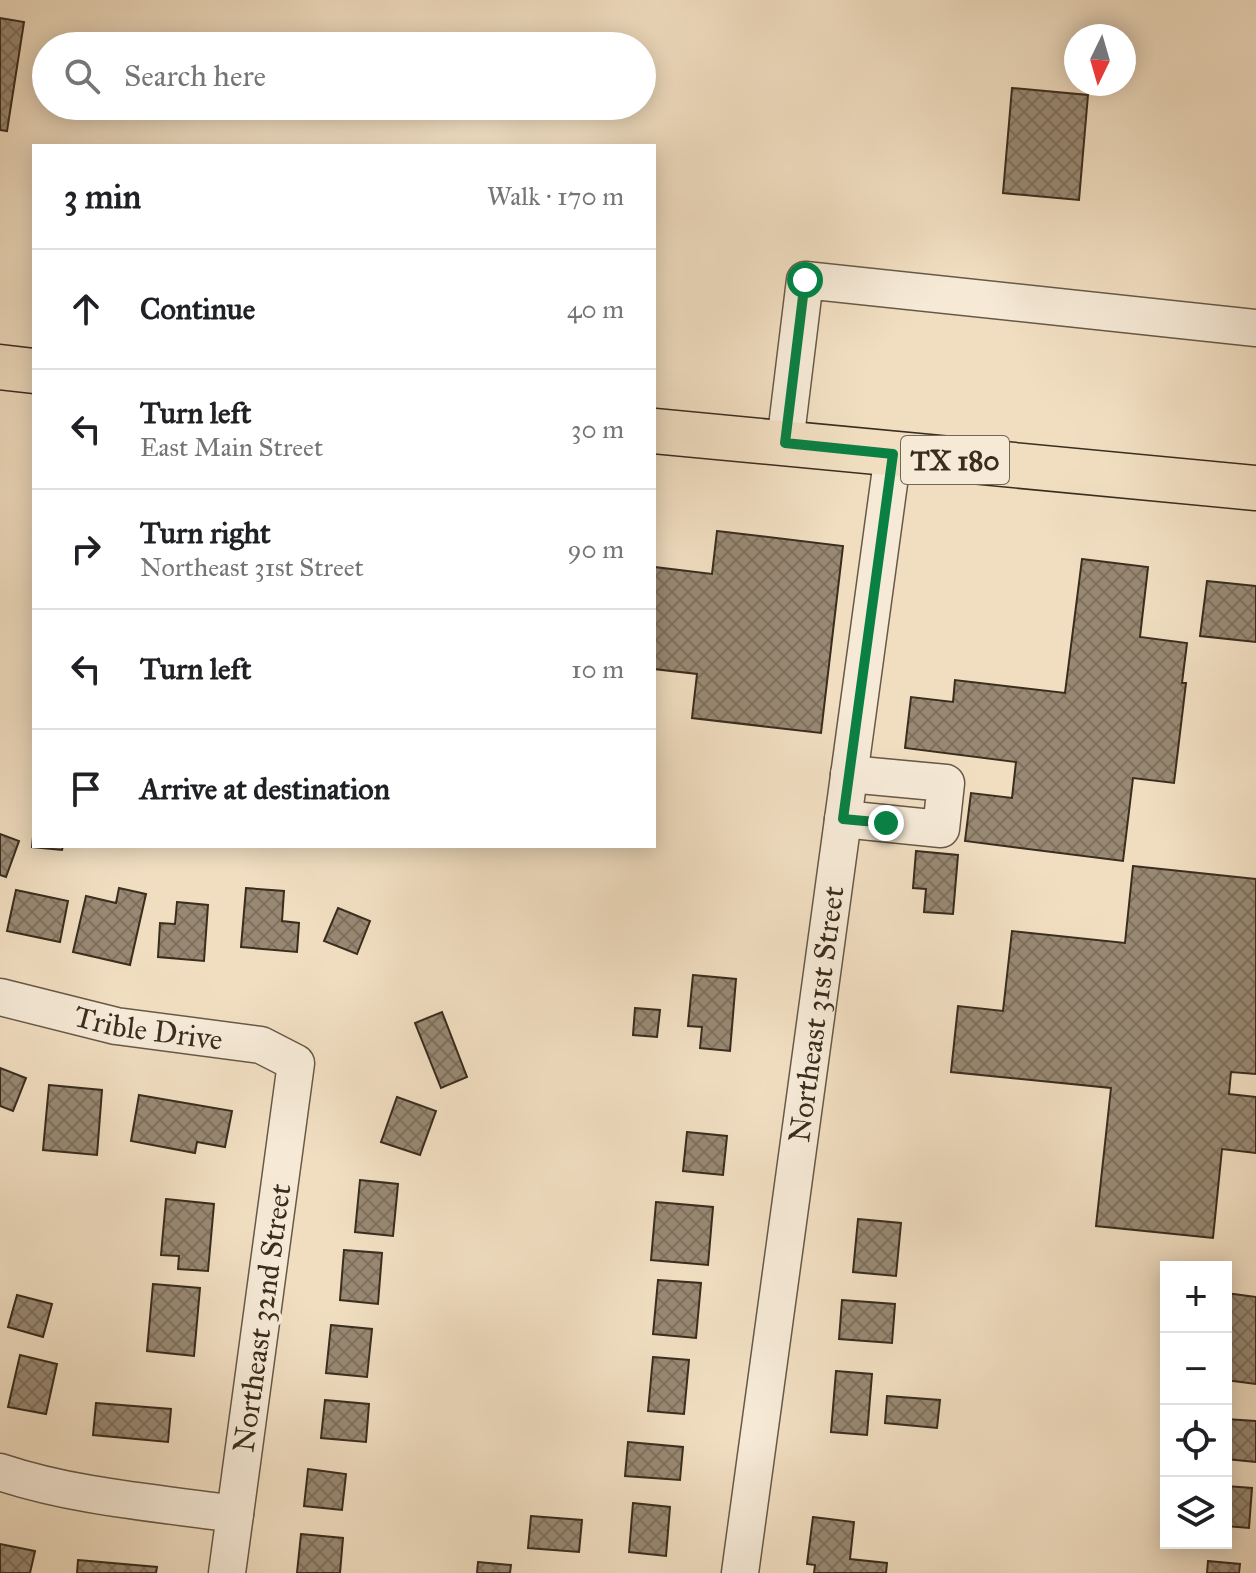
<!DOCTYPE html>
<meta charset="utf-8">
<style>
:root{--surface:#fff;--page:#f6f6f6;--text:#202124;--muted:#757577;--line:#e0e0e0}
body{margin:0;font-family:"IM FELL Great Primer",serif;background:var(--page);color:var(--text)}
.controls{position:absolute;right:24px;bottom:24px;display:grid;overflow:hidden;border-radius:0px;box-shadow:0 4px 20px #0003}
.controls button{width:72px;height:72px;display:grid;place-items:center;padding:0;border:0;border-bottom:2px solid var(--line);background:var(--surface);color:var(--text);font:40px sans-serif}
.compass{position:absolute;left:1064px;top:24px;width:72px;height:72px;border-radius:50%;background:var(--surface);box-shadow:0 4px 20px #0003;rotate:185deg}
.stop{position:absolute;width:24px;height:24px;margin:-18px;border:6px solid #0b8043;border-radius:50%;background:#fff}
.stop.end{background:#0b8043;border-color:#fff;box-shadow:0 2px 8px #0008}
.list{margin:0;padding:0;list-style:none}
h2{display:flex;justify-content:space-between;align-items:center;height:104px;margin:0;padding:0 32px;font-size:34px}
h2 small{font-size:26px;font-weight:400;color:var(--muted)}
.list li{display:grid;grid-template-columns:52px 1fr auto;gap:24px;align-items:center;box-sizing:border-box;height:120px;padding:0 32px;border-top:2px solid var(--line)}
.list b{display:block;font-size:30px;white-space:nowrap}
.list p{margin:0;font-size:26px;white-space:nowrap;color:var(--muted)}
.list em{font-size:26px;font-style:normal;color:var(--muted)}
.icon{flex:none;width:44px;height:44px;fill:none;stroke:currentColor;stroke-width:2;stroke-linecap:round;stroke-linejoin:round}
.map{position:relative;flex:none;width:1256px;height:1573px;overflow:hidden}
.search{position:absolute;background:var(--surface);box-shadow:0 4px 20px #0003;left:32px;top:32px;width:624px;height:88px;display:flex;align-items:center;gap:20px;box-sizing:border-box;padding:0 28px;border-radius:44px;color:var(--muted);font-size:30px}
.panel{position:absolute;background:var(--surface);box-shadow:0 4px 20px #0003;left:32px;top:144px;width:624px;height:704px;border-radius:0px}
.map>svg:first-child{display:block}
</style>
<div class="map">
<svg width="1256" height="1573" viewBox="0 0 1256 1573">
<defs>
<pattern id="building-cross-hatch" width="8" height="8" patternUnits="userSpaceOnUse" patternTransform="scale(2)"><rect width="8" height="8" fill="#998973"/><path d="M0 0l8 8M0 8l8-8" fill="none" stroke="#7e705e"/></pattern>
</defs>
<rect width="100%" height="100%" fill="#f1dec1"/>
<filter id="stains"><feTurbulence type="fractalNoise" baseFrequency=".0025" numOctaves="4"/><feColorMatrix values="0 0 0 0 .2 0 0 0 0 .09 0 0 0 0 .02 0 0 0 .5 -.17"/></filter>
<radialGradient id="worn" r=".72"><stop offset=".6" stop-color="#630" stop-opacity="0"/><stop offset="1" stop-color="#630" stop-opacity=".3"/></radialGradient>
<!-- building -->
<g fill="url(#building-cross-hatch)" stroke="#392d1e" stroke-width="2">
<polygon points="0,18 24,22 7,131 0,130"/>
<polygon points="1012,88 1088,95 1079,200 1003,193"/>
<polygon points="717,531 843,546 821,733 692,718 697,674 654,669 654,567 712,574"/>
<polygon points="1082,559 1148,567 1140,637 1187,643 1182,683 1186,683 1174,783 1133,778 1123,861 965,841 971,793 1012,798 1016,762 905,748 911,697 953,702 955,680 1065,693"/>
<polygon points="1207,581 1256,586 1256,642 1200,636"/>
<polygon points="34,827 34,846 63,846 62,850 32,847"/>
<polygon points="0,834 19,841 6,877 0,875"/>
<polygon points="916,851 958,855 953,914 924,912 926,889 913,888"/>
<polygon points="1133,866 1256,879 1256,1074 1231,1072 1229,1094 1256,1097 1256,1153 1222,1149 1213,1238 1096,1226 1111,1088 951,1072 958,1006 1003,1011 1012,931 1125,943"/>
<polygon points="119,888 146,894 130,965 73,952 86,896 116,903"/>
<polygon points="246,888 284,891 282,921 299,923 297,952 241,947"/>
<polygon points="16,890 68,901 60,942 7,931"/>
<polygon points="177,902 208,905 204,961 158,957 160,923 175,924"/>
<polygon points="338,908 370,921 357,954 324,941"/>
<polygon points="693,975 736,979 730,1051 700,1048 702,1027 688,1026"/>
<polygon points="635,1008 660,1010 657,1037 633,1035"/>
<polygon points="442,1012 467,1077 441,1088 415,1023"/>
<polygon points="0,1068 26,1078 13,1111 0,1106"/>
<polygon points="49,1085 102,1090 97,1155 43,1150"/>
<polygon points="139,1095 232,1111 225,1147 197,1142 195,1153 131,1141"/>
<polygon points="397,1097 436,1111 420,1155 381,1142"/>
<polygon points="687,1132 727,1136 723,1175 683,1171"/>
<polygon points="360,1180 398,1184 393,1236 355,1232"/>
<polygon points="166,1199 214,1204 208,1271 178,1269 179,1256 161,1255"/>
<polygon points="656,1202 713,1207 708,1265 651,1260"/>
<polygon points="858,1219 901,1223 896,1276 853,1272"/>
<polygon points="344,1250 382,1253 378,1304 340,1300"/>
<polygon points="658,1280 701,1283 696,1338 653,1334"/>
<polygon points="153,1284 200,1288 194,1356 147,1351"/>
<polygon points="1226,1293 1256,1297 1256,1384 1226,1380"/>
<polygon points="17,1295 52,1304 43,1337 8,1327"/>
<polygon points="842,1300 895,1304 892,1343 839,1339"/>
<polygon points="331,1325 372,1329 367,1377 326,1373"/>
<polygon points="20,1355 57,1364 46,1414 8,1407"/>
<polygon points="653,1357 689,1360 684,1414 648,1411"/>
<polygon points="836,1371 872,1374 867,1435 831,1432"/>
<polygon points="887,1396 940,1400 937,1428 885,1423"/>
<polygon points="325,1400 369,1404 366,1442 321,1438"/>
<polygon points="96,1403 171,1409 168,1442 93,1435"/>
<polygon points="1226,1419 1256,1421 1256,1462 1226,1459"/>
<polygon points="628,1442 683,1447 680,1480 625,1476"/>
<polygon points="308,1469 346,1474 342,1510 304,1506"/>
<polygon points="1226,1486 1252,1488 1249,1528 1226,1526"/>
<polygon points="633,1503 670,1507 666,1556 629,1552"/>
<polygon points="531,1516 582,1520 579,1552 528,1548"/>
<polygon points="813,1517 854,1522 850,1559 887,1563 886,1573 814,1573 815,1565 807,1564"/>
<polygon points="301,1534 343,1538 340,1573 297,1573"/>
<polygon points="0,1544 35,1551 30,1573 0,1573"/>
<polygon points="78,1560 157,1567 156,1573 77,1573"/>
<polygon points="1208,1561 1240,1564 1239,1573 1207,1573"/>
<polygon points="478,1562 511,1565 510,1573 477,1573"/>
</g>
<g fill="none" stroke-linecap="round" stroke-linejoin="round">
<defs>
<g id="minor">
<polyline points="785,443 805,280 1256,328"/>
<polyline points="843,819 941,829 946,783 849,774"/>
<path id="s1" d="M0,997l116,29 145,19 35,18 -69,510"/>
<path d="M0,1472c75,25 157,31 235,42"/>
<path id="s2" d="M740,1573l153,-1119"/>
</g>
<g id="major">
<polyline points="0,367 34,371"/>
<polyline points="654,431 1256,488"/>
</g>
</defs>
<!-- minor casing -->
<use href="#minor" stroke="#675947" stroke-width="39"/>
<!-- major casing -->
<use href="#major" stroke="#392d1e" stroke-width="47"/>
<!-- minor -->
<use href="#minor" stroke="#f6ead7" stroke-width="36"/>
<!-- major -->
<use href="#major" stroke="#f1dec1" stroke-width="44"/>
</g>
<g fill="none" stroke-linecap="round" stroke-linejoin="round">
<!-- route -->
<polyline stroke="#0b8043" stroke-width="10" points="805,280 785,443 893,454 843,819 886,823"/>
</g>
<g text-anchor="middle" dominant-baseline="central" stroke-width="7" stroke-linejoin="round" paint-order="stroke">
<!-- shield labels -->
<rect fill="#f6ead7" stroke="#726656" stroke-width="2" x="901" y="436" width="108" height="48" rx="6"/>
<g font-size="28" font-weight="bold" fill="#392d1e">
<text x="955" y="460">TX 180</text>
</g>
<!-- street labels -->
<g font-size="30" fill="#392d1e" stroke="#f6ead7">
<text stroke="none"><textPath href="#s2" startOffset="564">Northeast 31st Street</textPath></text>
<text stroke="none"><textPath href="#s1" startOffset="152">Trible Drive</textPath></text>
<text transform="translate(262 1318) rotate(-82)">Northeast 32nd Street</text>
</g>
</g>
<rect width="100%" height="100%" filter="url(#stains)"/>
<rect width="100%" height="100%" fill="url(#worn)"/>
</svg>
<div class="controls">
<button>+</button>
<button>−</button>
<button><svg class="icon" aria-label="locate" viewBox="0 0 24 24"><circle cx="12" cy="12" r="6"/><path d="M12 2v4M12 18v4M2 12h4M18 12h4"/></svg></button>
<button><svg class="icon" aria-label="layers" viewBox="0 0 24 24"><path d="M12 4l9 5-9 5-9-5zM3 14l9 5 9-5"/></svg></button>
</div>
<svg class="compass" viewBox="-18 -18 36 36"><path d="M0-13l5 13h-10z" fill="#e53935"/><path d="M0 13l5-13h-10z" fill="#757577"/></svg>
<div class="stop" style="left:805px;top:280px"></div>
<div class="stop end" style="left:886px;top:823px"></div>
<div class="search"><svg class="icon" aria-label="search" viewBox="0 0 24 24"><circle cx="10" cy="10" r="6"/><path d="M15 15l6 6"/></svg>Search here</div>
<section class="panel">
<h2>3 min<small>Walk · 170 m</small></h2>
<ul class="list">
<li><svg class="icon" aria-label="ahead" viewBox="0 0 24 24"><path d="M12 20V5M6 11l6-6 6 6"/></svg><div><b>Continue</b></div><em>40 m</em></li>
<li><svg class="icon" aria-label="left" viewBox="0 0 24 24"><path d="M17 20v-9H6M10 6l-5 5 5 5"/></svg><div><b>Turn left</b><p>East Main Street</p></div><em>30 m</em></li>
<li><svg class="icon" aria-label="right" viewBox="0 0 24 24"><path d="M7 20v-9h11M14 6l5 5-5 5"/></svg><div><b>Turn right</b><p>Northeast 31st Street</p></div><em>90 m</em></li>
<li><svg class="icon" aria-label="left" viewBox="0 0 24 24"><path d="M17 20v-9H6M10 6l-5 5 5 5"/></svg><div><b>Turn left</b></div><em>10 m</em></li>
<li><svg class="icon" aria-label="arrive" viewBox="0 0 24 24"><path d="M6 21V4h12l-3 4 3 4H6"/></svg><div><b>Arrive at destination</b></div></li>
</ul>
</section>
</div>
